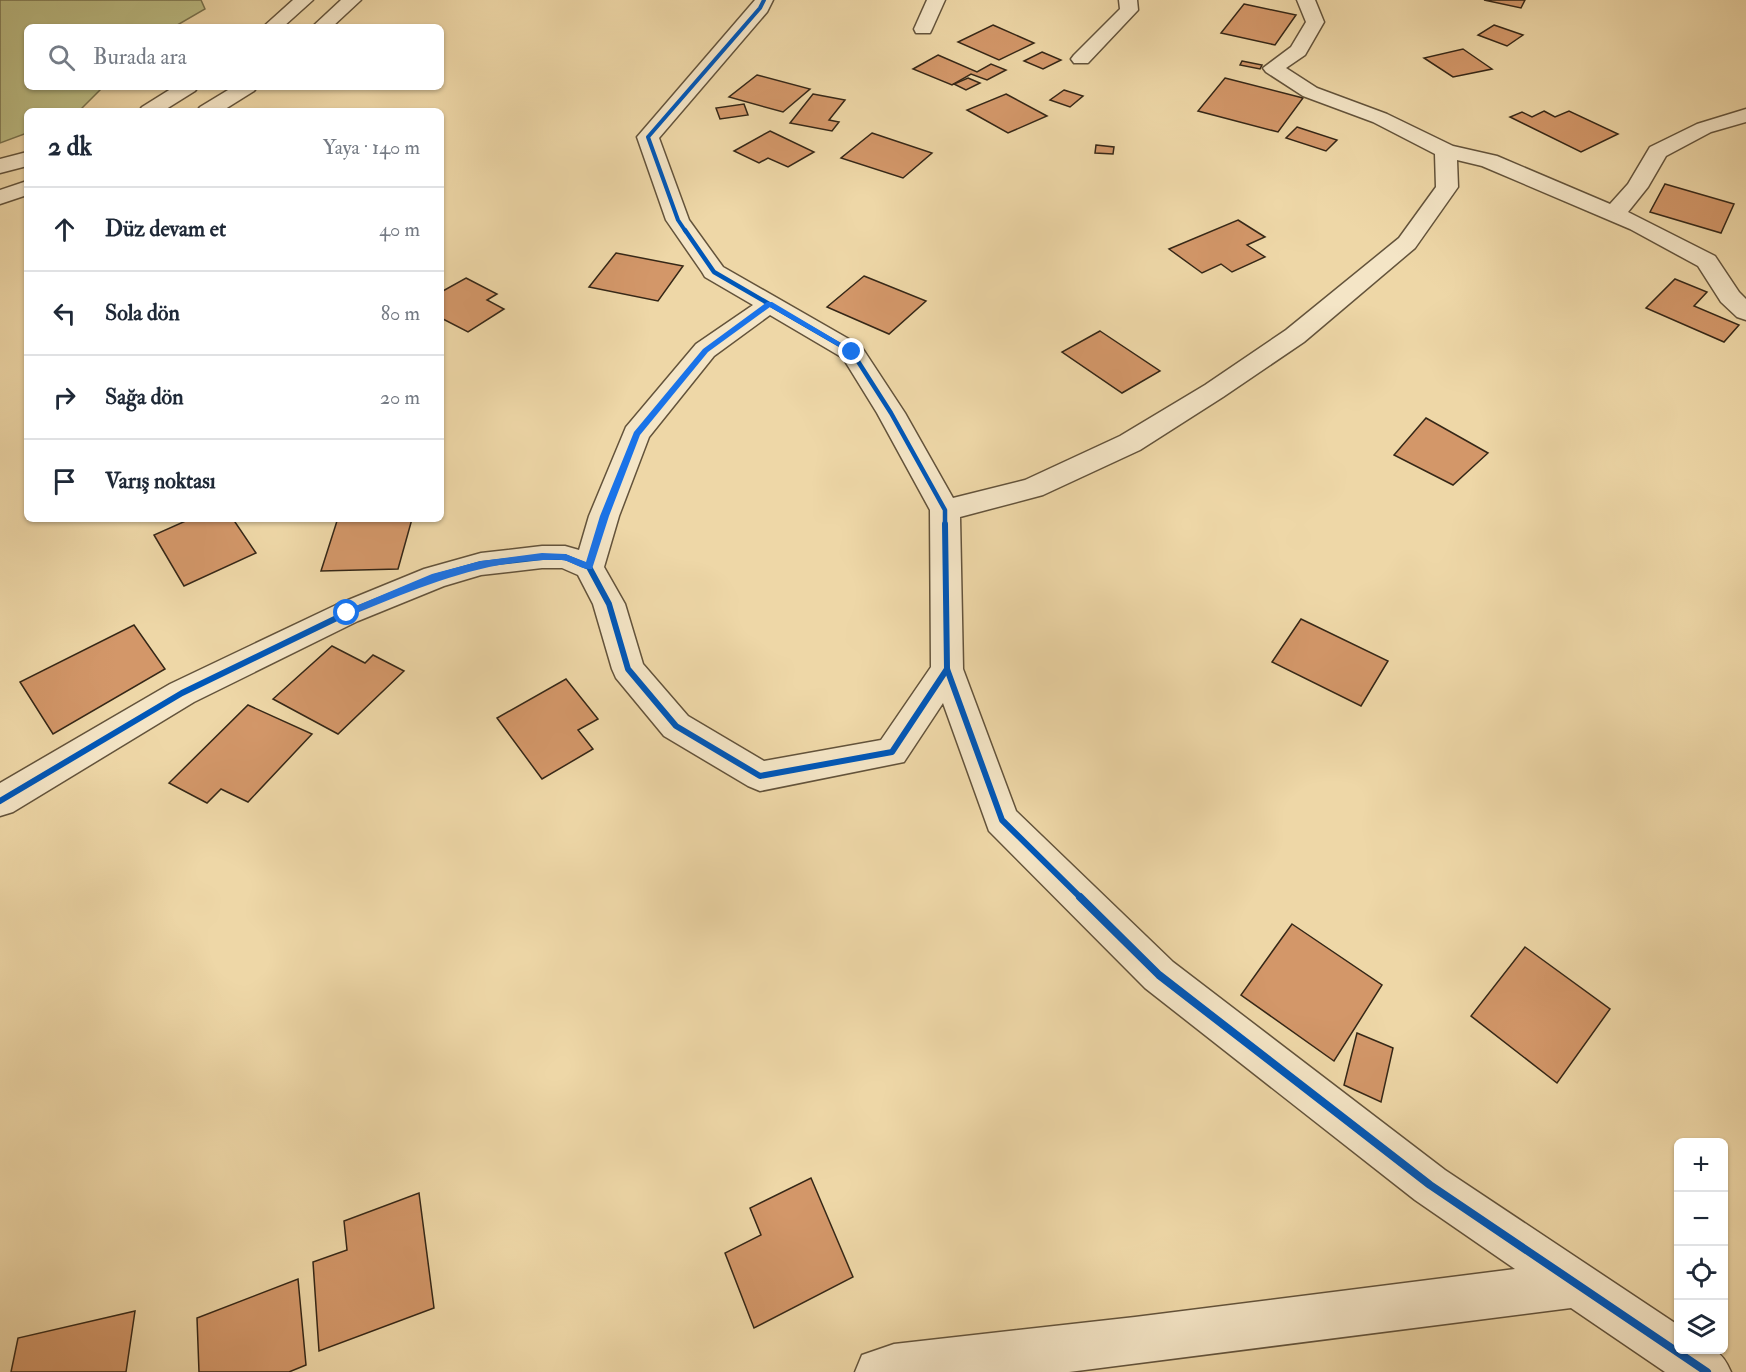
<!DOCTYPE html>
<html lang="tr">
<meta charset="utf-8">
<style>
:root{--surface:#fff;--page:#f6f6f7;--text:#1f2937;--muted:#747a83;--line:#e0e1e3}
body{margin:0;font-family:"IM FELL Double Pica",serif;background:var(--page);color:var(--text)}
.controls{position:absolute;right:18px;bottom:18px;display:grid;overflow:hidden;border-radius:9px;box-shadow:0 2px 4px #0004}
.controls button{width:54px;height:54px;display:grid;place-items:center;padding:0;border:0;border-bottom:2px solid var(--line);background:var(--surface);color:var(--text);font:30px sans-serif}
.stop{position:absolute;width:18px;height:18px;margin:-14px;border:4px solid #1a73e8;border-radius:50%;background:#fff}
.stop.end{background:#1a73e8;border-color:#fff;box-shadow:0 2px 6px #0008}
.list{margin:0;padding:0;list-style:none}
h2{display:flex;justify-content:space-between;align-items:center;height:78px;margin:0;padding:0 24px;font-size:26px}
h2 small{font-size:20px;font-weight:400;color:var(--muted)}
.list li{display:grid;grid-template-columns:39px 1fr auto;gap:18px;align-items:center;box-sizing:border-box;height:84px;padding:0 24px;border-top:2px solid var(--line)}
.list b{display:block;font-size:22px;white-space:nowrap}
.list em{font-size:20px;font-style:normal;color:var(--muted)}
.icon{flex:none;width:33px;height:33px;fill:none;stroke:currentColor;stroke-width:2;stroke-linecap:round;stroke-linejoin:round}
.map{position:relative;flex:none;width:1746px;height:1372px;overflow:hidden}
.search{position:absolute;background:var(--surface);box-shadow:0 2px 4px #0004;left:24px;top:24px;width:420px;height:66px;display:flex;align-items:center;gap:15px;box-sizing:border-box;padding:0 21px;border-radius:9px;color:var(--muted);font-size:22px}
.panel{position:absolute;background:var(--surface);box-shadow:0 2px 4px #0004;left:24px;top:108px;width:420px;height:414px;border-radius:9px}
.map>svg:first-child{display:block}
</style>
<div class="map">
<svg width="1746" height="1372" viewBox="0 0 1746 1372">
<rect width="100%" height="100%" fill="#eed7a7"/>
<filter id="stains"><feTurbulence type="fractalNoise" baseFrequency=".00333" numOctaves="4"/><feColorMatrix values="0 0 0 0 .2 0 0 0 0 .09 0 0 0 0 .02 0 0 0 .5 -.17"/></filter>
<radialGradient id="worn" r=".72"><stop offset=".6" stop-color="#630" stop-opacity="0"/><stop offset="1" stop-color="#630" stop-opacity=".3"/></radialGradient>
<!-- green -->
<polygon fill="#bcbd84" stroke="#78724e" stroke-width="1.5" points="0,0 201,0 205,9 174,27 27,27 27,87 103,87 79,111 27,111 27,133 0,143"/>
<!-- building -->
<g fill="#d39769" stroke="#352717" stroke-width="1.5">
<polygon points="1484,0 1525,0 1521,8"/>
<polygon points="1244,4 1296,15 1275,45 1221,33"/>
<polygon points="993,25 1034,43 999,60 958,42"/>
<polygon points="1494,25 1523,35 1507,46 1478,35"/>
<polygon points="1463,49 1492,69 1453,77 1424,58"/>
<polygon points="1042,52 1061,60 1043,69 1024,61"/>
<polygon points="938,55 977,72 991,64 1006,70 987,80 971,74 952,85 913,69"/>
<polygon points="1242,61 1262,65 1260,69 1240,65"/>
<polygon points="757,75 810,89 783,112 729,97"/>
<polygon points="968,78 980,83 966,90 954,84"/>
<polygon points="1225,78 1303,98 1278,132 1198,111"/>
<polygon points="1064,90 1083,96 1070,107 1050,100"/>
<polygon points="813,94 845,100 829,120 839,122 832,131 790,123"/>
<polygon points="1006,94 1047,116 1008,133 967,110"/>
<polygon points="744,104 748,115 720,119 716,108"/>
<polygon points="1544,111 1555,117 1569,111 1618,134 1581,152 1510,117 1522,112 1532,117"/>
<polygon points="1297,127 1337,140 1326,151 1286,138"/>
<polygon points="770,131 814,152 788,167 768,158 759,163 734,151"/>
<polygon points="872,133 932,153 903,178 841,158"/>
<polygon points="1096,145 1114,147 1113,154 1095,153"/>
<polygon points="1665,184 1734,204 1721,233 1650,212"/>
<polygon points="1238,220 1265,237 1247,245 1265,257 1232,272 1221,264 1202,273 1169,249"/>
<polygon points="616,253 683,266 658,301 589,287"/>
<polygon points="864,276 926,301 889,334 827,307"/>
<polygon points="466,278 497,294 487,300 504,309 468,332 441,318 441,292"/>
<polygon points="1675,279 1707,292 1694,306 1739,325 1724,342 1646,308"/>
<polygon points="1100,331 1160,371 1122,393 1062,352"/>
<polygon points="1426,418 1488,453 1453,485 1394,455"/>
<polygon points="190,519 233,519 256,553 184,586 154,535"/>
<polygon points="412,519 398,569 321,571 337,521"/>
<polygon points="1301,619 1388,661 1361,706 1272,662"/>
<polygon points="134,625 165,669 53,734 20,682"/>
<polygon points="332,646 365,663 373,655 404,671 338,734 273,699"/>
<polygon points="566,679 598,719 578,730 593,749 542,779 497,718"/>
<polygon points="248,705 312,734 248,802 221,789 207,803 169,783"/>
<polygon points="1292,924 1382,985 1334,1061 1241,995"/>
<polygon points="1525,947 1610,1009 1557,1083 1471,1016"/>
<polygon points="1357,1033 1393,1048 1381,1102 1344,1085"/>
<polygon points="811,1178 853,1277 754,1328 725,1253 761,1235 750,1208"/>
<polygon points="419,1193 434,1308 319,1351 313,1262 347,1250 344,1221"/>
<polygon points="298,1279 306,1365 289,1372 199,1372 197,1318"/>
<polygon points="135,1311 126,1372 11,1372 18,1338"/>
</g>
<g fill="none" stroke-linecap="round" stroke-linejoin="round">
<defs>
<g id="minor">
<polygon points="293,0 313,0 283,27 263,27"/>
<polygon points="341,0 361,0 332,27 312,27"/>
<path d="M755,0h18l-6,12 -108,126 30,82 34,47 138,79 44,67 48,85 72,-18 95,-44 85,-51 81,-55 113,-92 37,-51 -1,-33 -62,-32 -70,-26 -37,-24 -3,-4 28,-21 15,-25 -9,-22h18l9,22 -19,33 -19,13 31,20 70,26 66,32 44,10 113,48 18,-20 22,-37 47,-23 49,-15v13l-35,10 -45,24 -18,31 -20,25 87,44 24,36 7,7v21l-9,-3 -16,-15 -23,-36 -68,-37 -148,-63 -25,-6 1,27 -43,61 -111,94 -81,55 -83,53 -97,45 -83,22 3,152 53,142 157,151 272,208 233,155v25c30,0 40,-8 53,22h-66l-94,-64 -502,64h-214l7,-17 32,-11 241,-27 380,-48 -100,-69 -270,-212 -156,-157 -46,-128 -39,59 -144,29 -12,-5 -84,-50 -48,-58 -4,-9 -19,-65 -15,-29 -16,-7h-20l-61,7 -37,11 -86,35 -164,81 -181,110 -13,4v-33l170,-99 166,-79 88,-36 57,-16 61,-7h23l14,4 10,-34 37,-89 70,-83 57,-39 -48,-28 -3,-5 -36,-52 -29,-83zM770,315l73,43 34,55 53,97 1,157 -50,73 -117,21 -76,-45 -45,-52 -18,-60 -21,-37 15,-51 30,-79 65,-81z"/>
<polygon points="927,0 945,0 932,29 930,33 916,33 914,29"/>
<polygon points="1119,0 1137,0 1138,10 1088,63 1074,63 1071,59 1074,55 1120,9"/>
<polygon points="174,87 198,87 195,91 163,111 139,111 142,107"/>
<polygon points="233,87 257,87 254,91 222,111 197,111 200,107"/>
<polygon points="27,152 27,166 0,173 0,159"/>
<polygon points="27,181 27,195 0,204 0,190"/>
</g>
</defs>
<!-- minor casing -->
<use href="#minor" stroke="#63533b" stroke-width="3"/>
<!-- minor -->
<use href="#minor" fill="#f4e5c6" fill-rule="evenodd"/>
<defs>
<polyline id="cycleway-far3" points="686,232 678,220 648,137 760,8 764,0"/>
<polyline id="cycleway-far2" points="685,230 714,272 852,352 891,413 945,510 945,525"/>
<g id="cycleway-far1">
<polyline points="945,524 947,669 1002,820 1081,898"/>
<polyline points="0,801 182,693 347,613 435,577 481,564 542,557 565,557 589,567 609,604 628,669 676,726 760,776 892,752 947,669"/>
</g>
<polyline id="cycleway" points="1080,897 1159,975 1430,1185 1707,1372"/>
</defs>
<!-- cycleway-far3 casing -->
<use href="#cycleway-far3" stroke="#f4e5c6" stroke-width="6"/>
<!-- cycleway-far2 casing -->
<use href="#cycleway-far2" stroke="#f4e5c6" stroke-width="8"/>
<!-- cycleway-far1 casing -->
<use href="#cycleway-far1" stroke="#f4e5c6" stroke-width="10"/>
<!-- cycleway casing -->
<use href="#cycleway" stroke="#f4e5c6" stroke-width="11"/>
<!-- cycleway-far3 -->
<use href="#cycleway-far3" stroke="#0057b8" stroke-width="4"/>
<!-- cycleway-far2 -->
<use href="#cycleway-far2" stroke="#0057b8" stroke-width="4.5"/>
<!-- cycleway-far1 -->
<use href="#cycleway-far1" stroke="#0057b8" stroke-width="6"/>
<!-- cycleway -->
<use href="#cycleway" stroke="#0057b8" stroke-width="8"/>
</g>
<!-- route -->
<path fill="#1a73e8" d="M767,302h5l84,50 -6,1 -80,-46 -62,45 -68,83 -31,81 -17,53c-9,1 -17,-5 -25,-8 -7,-2 -16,-1 -23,-1 -70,3 -131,30 -194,56h-6v-5l88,-37 49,-13 61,-8 23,1 21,8 14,-46 34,-84 69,-83z"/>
<rect width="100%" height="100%" filter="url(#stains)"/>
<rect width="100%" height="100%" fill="url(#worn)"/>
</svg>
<div class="controls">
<button>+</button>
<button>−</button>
<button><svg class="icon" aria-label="locate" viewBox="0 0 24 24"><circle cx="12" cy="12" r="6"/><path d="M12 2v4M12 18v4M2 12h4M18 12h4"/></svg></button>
<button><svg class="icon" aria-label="layers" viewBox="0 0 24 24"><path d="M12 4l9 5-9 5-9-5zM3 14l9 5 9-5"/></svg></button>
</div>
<div class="stop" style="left:347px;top:613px"></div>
<div class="stop end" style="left:852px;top:352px"></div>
<div class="search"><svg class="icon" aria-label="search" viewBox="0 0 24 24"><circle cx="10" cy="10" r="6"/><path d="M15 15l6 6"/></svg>Burada ara</div>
<section class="panel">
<h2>2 dk<small>Yaya · 140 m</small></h2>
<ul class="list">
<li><svg class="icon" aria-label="ahead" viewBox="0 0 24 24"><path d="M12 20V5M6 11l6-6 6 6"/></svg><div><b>Düz devam et</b></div><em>40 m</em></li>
<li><svg class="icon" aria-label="left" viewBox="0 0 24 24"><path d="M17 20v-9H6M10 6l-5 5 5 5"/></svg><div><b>Sola dön</b></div><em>80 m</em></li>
<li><svg class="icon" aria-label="right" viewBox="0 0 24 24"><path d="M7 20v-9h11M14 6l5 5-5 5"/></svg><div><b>Sağa dön</b></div><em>20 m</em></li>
<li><svg class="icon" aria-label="arrive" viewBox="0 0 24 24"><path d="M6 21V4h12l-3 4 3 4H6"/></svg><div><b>Varış noktası</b></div></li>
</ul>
</section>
</div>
